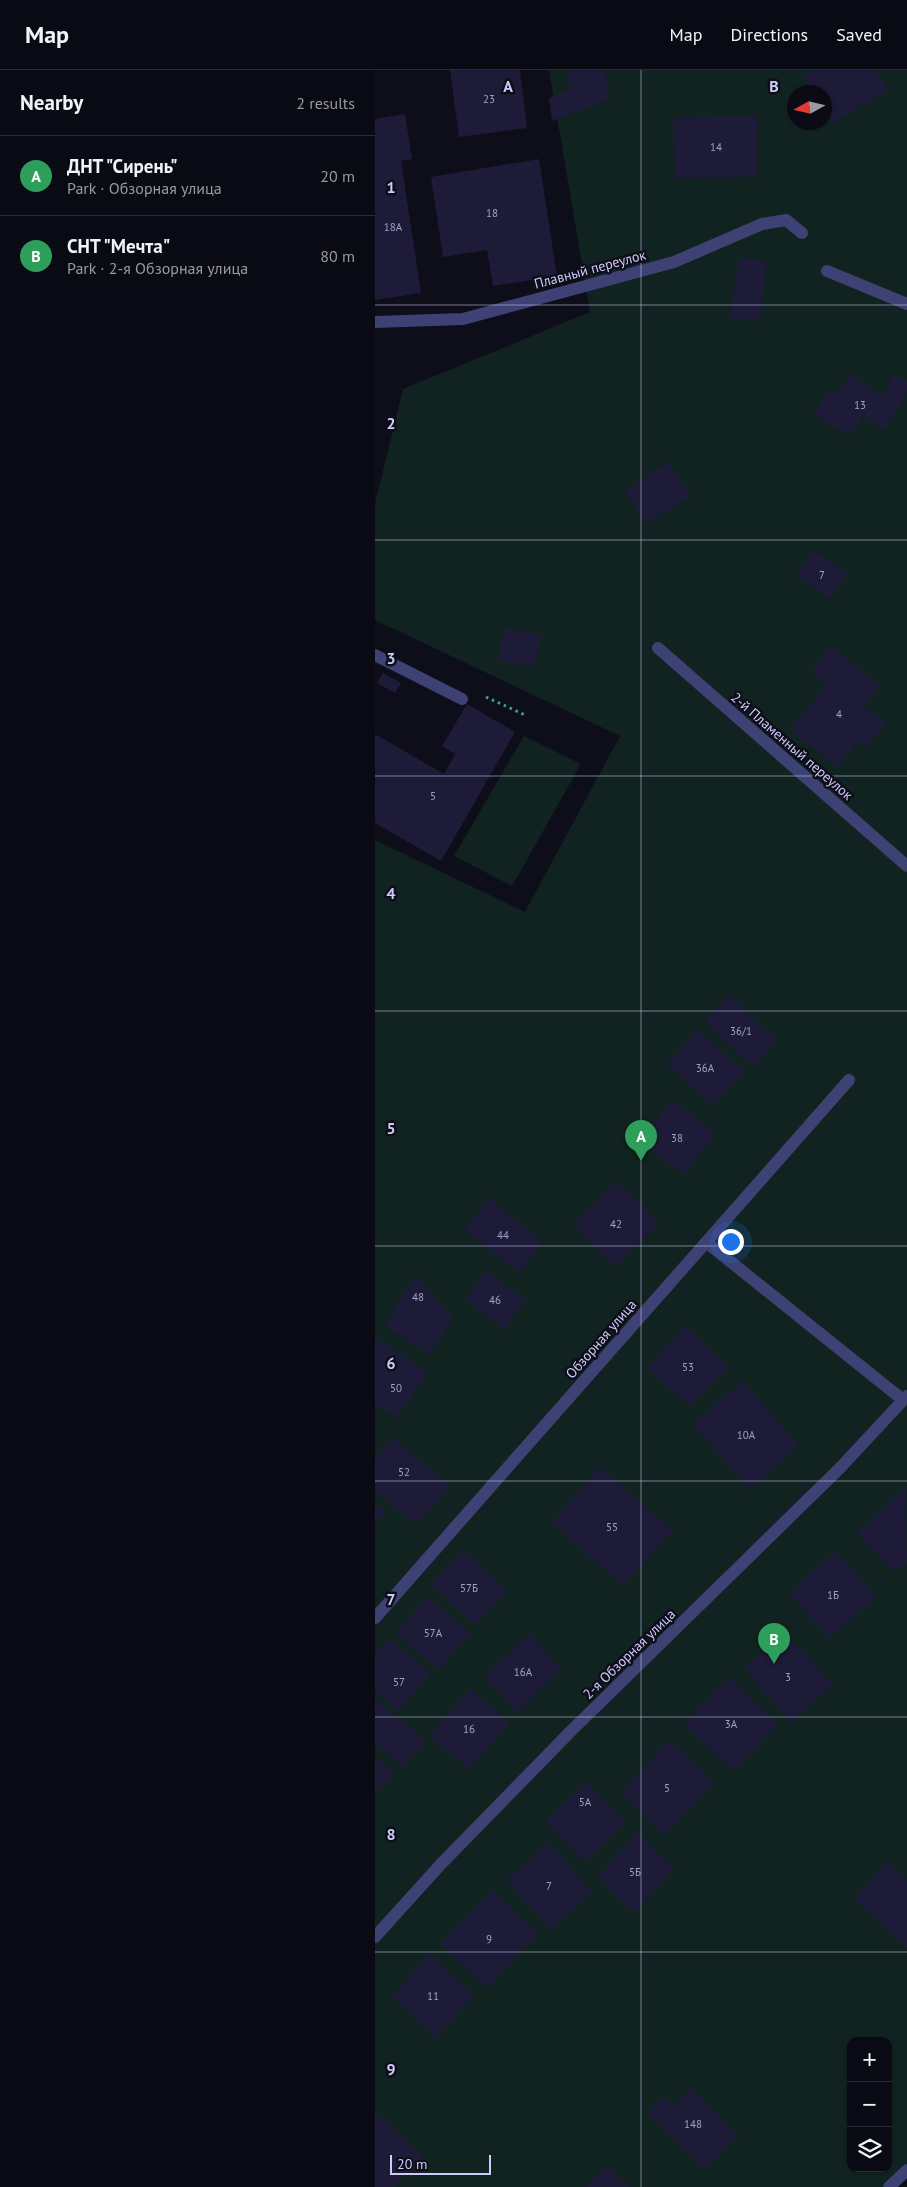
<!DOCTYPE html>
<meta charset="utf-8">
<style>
:root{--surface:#0a0a14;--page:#181822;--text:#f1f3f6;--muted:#999aa0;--line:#2a2b34;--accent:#1cd4d5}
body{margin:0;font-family:"PT Sans",sans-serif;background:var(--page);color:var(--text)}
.controls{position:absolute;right:15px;bottom:15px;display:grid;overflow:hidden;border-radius:10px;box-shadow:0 1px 4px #0004}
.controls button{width:45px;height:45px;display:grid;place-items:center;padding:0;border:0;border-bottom:1px solid var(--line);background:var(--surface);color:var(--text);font:25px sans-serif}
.compass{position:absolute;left:412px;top:15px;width:45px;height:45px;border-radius:50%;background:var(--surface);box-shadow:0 1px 4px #0004;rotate:262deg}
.scale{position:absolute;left:15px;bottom:12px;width:101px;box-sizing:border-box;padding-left:5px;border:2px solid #cdccf8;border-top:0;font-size:14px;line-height:18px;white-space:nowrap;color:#cdccf8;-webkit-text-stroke:4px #0e0d1a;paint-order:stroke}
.you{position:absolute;left:355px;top:1171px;width:18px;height:18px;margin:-12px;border:4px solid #fff;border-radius:50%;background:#1a73e8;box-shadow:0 0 0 8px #1a73e833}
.badge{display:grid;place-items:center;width:32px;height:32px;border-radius:50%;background:var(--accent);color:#fff;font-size:16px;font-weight:700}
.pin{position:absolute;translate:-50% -41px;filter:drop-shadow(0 1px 2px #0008)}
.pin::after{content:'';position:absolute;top:26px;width:18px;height:15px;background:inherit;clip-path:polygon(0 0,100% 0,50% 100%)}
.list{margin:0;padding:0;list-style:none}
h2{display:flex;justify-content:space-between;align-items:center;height:65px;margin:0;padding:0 20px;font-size:21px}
h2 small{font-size:16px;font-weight:400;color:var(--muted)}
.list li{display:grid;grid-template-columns:32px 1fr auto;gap:15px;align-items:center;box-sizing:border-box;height:80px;padding:0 20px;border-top:1px solid var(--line)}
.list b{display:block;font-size:19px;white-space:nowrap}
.list p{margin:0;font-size:16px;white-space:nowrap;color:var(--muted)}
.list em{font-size:16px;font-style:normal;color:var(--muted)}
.icon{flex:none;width:28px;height:28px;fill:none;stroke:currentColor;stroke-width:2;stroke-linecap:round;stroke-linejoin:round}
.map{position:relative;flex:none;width:532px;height:2117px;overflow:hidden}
header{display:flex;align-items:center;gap:30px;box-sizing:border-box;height:70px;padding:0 25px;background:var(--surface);border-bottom:1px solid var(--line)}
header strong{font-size:24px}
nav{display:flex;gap:28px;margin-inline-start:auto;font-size:18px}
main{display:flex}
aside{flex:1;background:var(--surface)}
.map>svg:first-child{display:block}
</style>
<header>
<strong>Map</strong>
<nav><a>Map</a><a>Directions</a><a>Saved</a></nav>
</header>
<main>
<aside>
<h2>Nearby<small>2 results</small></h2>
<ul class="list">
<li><span class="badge" style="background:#2e9e5b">A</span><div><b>ДНТ &quot;Сирень&quot;</b><p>Park · Обзорная улица</p></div><em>20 m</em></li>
<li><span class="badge" style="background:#2e9e5b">B</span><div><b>СНТ &quot;Мечта&quot;</b><p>Park · 2-я Обзорная улица</p></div><em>80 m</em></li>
</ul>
</aside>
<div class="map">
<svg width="532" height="2117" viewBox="0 0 532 2117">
<rect width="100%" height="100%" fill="#0e0d1a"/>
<!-- green -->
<g fill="#112320" fill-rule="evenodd">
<path d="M174,0h358v2108l-9,9h-523v-1347l150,72 95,-176 -245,-116v-116l28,-115 187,-77zM420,22h30v30h-30zM476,1971h37v127h-37z"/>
<polygon points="149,666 206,694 137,816 79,786"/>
</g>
<!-- building -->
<g fill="#1e1b38">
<polygon points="75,0 145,0 152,58 84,67"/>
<polygon points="192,0 230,0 234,29 177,51 174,28 195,20"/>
<polygon points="438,0 500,0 513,20 456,54 450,43 450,22 437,22 428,6"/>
<polygon points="30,44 37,89 26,91 46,223 0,230 0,49"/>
<polygon points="382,46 383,106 300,109 298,48"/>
<polygon points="164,89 182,206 118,216 112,180 68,187 56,107"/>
<polygon points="364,188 392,192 384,251 355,247"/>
<polygon points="474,304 508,325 519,305 532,312 532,322 510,359 487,346 475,366 439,345 454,318 463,324"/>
<polygon points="294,392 315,426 270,453 250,420"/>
<polygon points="438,481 472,503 456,528 423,506"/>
<polygon points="129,558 166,566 160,597 123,590"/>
<polygon points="456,576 505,615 488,636 510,653 492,677 483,670 462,698 416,660 451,615 435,602"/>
<polygon points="8,603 26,613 20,623 2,613"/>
<polygon points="92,634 140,662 66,791 0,753 0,664 69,704 80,684 67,676"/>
<polygon points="354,925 402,970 378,997 330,952"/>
<polygon points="322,960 369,1001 339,1036 292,994"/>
<polygon points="297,1030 340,1064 308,1105 265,1071"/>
<polygon points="242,1111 284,1153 240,1197 198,1155"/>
<polygon points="114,1128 168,1172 144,1202 89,1159"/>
<polygon points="111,1201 150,1230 129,1259 90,1229"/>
<polygon points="40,1206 78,1247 55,1284 10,1256"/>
<polygon points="311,1256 353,1297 315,1337 272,1297"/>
<polygon points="0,1268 52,1302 22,1348 0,1334"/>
<polygon points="367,1311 424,1375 375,1419 318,1355"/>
<polygon points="18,1368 75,1416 41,1455 0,1420 0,1389"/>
<polygon points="226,1397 298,1461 248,1516 177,1452"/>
<polygon points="531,1417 532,1492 520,1503 482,1464"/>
<polygon points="0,1435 10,1442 0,1455"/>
<polygon points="88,1480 132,1521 100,1555 56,1514"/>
<polygon points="460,1481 501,1526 455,1568 414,1524"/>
<polygon points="52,1526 95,1563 64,1600 20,1563"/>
<polygon points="409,1562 458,1614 417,1652 369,1599"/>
<polygon points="154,1564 187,1599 142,1642 109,1606"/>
<polygon points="14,1568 56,1603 24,1641 0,1620 0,1584"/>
<polygon points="355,1607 403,1654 358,1701 309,1653"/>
<polygon points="95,1619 134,1653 94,1699 54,1665"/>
<polygon points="0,1628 50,1671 28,1697 0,1673"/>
<polygon points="294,1670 339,1712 290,1765 246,1723"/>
<polygon points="0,1687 18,1704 0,1723"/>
<polygon points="211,1712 251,1752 210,1792 170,1752"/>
<polygon points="262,1763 299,1798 259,1842 222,1807"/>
<polygon points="174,1773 217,1822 175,1859 132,1811"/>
<polygon points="513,1792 532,1811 532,1878 480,1828"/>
<polygon points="118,1820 163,1864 111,1918 66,1874"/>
<polygon points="55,1884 99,1925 61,1967 17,1926"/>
<polygon points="315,2018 363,2064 330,2099 272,2043 288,2026 298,2036"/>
<polygon points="0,2042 48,2087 19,2117 0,2117"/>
<polygon points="232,2096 253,2117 211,2117"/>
</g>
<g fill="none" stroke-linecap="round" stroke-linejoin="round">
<!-- path -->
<polyline stroke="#3b9e8e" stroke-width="3" stroke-dasharray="2.5 4" stroke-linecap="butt" points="111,627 150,645"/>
<!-- minor -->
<g stroke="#3e4173" stroke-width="12">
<polyline points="452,201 532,234"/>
<polyline points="0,252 88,249 299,192 387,154 411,150 427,163"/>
<polyline points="283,578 532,796"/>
<polyline points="0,585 87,629"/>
<polyline points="331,1172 528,1330"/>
<polyline points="0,1548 474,1010"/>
<polyline points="0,1867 66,1794 195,1662 465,1398 532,1326"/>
<polyline points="514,2117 532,2100"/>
</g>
</g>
<!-- grid -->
<path fill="none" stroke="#cdccf8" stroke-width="1" stroke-opacity="0.55" d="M266,0v2117M0,235h532M0,470h532M0,706h532M0,941h532M0,1176h532M0,1411h532M0,1647h532M0,1882h532"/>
<g text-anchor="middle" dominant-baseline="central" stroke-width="5" stroke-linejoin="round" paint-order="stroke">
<!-- number labels -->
<g font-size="11" fill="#a1a0c8">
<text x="114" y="29">23</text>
<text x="341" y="77">14</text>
<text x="117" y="143">18</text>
<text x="18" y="157">18А</text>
<text x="485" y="335">13</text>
<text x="447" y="505">7</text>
<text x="464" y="644">4</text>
<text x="58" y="726">5</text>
<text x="366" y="961">36/1</text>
<text x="330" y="998">36А</text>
<text x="302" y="1068">38</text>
<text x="241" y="1154">42</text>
<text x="128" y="1165">44</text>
<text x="43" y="1227">48</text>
<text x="120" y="1230">46</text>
<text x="313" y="1297">53</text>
<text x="21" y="1318">50</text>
<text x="371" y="1365">10А</text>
<text x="29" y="1402">52</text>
<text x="237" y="1457">55</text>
<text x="94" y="1518">57Б</text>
<text x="458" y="1525">1Б</text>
<text x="58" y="1563">57А</text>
<text x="148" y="1602">16А</text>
<text x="413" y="1607">3</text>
<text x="24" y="1612">57</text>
<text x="356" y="1654">3А</text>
<text x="94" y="1659">16</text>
<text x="292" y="1718">5</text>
<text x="210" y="1732">5А</text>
<text x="260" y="1802">5Б</text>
<text x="174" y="1816">7</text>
<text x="114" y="1869">9</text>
<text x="58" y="1926">11</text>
<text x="318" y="2054">148</text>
</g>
<!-- street labels -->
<g font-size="14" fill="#cdccf8" stroke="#0e0d1a">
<text transform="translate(215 199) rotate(-15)">Плавный переулок</text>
<text transform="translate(417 676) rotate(41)">2-й Пламенный переулок</text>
<text transform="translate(226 1269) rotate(-49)">Обзорная улица</text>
<text transform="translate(254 1584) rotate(-44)">2-я Обзорная улица</text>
</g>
</g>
<g font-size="16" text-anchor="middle" font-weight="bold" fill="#cdccf8" stroke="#0e0d1a" stroke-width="5" stroke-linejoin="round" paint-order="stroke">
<text x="133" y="22">A</text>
<text x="399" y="22">B</text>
<text x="16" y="123">1</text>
<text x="16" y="359">2</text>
<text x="16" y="594">3</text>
<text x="16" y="829">4</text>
<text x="16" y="1064">5</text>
<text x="16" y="1299">6</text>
<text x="16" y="1535">7</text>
<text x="16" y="1770">8</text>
<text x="16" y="2005">9</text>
</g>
</svg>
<div class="controls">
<button>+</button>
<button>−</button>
<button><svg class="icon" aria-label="layers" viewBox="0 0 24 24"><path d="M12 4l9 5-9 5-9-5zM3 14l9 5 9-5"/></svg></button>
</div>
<svg class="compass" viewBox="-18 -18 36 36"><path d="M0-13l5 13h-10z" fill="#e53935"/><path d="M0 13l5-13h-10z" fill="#999aa0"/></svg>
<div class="scale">20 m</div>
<div class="you"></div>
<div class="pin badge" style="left:266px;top:1091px;background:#2e9e5b">A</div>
<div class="pin badge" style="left:399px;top:1594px;background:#2e9e5b">B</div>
</div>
</main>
